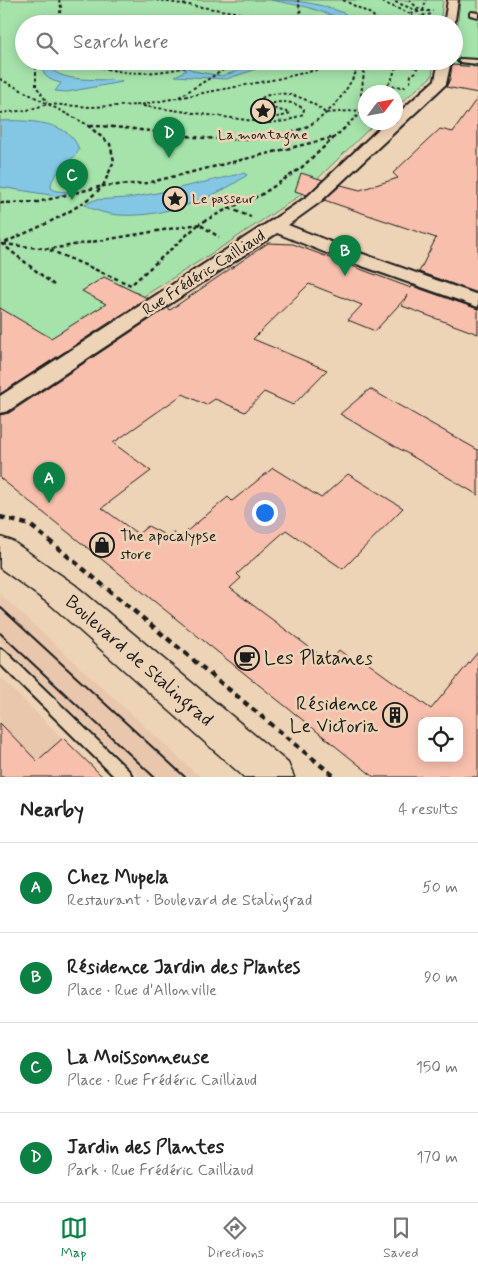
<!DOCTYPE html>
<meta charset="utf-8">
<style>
:root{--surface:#fff;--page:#f2f2f2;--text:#222;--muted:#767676;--line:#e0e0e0;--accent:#0b8043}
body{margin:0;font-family:Mynerve,sans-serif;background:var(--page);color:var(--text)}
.controls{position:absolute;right:15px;bottom:15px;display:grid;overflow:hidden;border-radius:10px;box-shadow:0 2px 12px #0003}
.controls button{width:45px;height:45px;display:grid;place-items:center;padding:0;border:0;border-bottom:1px solid var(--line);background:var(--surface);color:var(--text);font:25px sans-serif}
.compass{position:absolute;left:358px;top:85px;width:45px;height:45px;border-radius:50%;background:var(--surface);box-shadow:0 2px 12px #0003;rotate:58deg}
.you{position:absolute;left:264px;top:512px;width:18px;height:18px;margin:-12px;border:4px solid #fff;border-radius:50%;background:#1a73e8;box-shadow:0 0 0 8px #1a73e833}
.badge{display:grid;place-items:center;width:32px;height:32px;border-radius:50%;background:var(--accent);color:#fff;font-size:16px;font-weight:700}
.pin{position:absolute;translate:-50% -41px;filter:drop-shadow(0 1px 2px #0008)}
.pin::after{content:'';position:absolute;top:26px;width:18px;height:15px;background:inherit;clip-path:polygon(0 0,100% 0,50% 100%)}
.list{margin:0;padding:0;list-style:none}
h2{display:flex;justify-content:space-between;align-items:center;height:65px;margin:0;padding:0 20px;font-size:21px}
h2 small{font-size:16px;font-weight:400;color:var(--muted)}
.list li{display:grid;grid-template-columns:32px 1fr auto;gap:15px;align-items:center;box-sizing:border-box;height:90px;padding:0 20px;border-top:1px solid var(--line)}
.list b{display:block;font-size:19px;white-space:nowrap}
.list p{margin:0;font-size:16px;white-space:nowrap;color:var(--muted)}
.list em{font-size:16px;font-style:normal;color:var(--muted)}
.icon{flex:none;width:28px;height:28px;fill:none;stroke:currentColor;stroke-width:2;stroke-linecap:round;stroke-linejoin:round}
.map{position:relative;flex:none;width:478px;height:777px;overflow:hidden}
.search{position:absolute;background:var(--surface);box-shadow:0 2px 12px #0003;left:15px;right:15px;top:15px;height:55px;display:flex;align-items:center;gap:12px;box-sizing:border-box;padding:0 18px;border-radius:28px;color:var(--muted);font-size:19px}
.sheet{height:425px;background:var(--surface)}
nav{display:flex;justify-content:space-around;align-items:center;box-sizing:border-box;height:70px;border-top:1px solid var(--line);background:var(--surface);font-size:14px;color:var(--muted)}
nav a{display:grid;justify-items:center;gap:2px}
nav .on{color:var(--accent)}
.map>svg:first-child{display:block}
</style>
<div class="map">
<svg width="478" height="777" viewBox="0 0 478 777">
<rect width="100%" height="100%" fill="#eed4b6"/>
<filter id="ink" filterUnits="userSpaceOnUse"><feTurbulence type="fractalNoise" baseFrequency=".02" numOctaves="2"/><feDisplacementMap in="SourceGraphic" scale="10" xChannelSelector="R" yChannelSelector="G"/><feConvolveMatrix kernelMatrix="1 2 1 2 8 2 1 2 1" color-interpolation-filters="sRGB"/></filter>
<g filter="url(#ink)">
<!-- built -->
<g fill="#e8c7ad">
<polygon points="0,594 200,777 140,777 0,642"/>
<polygon points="0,677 60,736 102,777 0,777"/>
</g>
<!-- green -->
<g fill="#a5e3aa" stroke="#608063">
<polygon points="0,0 443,0 440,24 24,24 24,61 434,61 432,76 396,107 396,92 366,92 366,122 375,123 302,194 228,243 0,387"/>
<polygon points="460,0 478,0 478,67 452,65 454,61"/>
</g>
<!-- water -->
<g fill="#84c7e5" stroke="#5a8395">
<path d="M271,0c25,0 58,4 80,17l-13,1 -4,6h-6l6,-5v-3l-27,-9z"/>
<path d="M42,61h4c10,26 59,15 76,21l-55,10 -12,-1 6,-8c-13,-3 -20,-7 -19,-22z"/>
<polygon points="166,61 178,61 194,71 221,76 238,71 256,61 271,61 251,71 226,79 175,76 187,70"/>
<path d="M0,121c25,-1 71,-1 79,29 -7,12 -30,25 -28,38l5,3 15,1 -14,4 -57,-9z"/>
<path d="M244,173l3,2c-38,28 -118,56 -162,30l9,-5 34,-2 29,-5z"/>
</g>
<!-- building -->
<g fill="#f8bfad" stroke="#1c1c1c" fill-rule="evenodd">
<polygon points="452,65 478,67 478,93 446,87 450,79"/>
<polygon points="478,97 478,293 419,272 436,238 324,200 341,185 360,190 398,178 393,173 440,129 453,132"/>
<polygon points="301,173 323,180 307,195 295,191"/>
<path d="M268,243l25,1 118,44 1,-2 66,23v25l-76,-28 6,-11 -33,36 -27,-11 14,-15 -53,-21 -56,55 74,31 -34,35 -29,-13 -19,20 -30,-13 -9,6 -23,-11 -70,49 38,28 -49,37 36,26 10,-8 19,10 5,-4 8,5 48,-40 4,4 41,-33 48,30 27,-24 55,34 -60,61 -57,-39 -49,44 4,4 -11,10 99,74 10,-12 18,14 5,-5 69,50 47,-57v125h-104l-374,-299v-63l9,-2 158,-105 3,2zM422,721h37v37h-37z"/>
<polygon points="104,277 147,298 0,394 0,308 51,338 106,304 82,291"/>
<polygon points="370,389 478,450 478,495 340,414"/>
<polygon points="0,723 37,761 63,738 103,777 0,777"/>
</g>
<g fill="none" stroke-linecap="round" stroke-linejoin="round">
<defs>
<g id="lane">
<polygon points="472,12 478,13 478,17 470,15 470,13"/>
<polygon points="461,59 478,60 478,64 459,62 458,61"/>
<polygon points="0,649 5,651 130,772 132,777 115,777 0,664"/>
</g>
<g id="street">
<polygon points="448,0 458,0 454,26 454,24 444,24"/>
<polygon points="439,61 451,61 446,84 320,202 288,225 346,248 478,295 478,307 334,256 277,233 8,411 0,413 0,396 283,213 308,196 386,122 396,122 396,115 435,80"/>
</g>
<polygon id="secondary" points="0,537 12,541 75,585 288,763 294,777 244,777 51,605 0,568"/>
</defs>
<!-- lane casing -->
<use href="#lane" stroke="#1c1c1c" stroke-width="4"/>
<!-- street casing -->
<use href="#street" stroke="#1c1c1c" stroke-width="4"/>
<!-- secondary casing -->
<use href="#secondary" stroke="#1c1c1c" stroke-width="3"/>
<!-- path-far2 -->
<g stroke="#1c1c1c" stroke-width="2" stroke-dasharray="3 2.5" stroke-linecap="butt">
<polyline points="156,0 310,24"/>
<polyline points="343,0 371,14 382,24"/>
<polyline points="377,0 411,14 414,19"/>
<polyline points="390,0 418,11"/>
<polyline points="409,0 421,11"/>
<polyline points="423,11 426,0"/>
<polyline points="411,14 421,11 433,11"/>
<polyline points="58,24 61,7 59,0"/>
<polyline points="290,24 301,15 298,0"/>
<polyline points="399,24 421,18 420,16 432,14"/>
<polyline points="36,61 36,86 47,102"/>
<path d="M86,61c41,20 83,11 126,0"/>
<polyline points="397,64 417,67"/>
<polyline points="358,68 364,73 361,95 366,96"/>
<polyline points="0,79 88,125"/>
<polyline points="410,83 411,75 416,72 419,61"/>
<polyline points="387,86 406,87"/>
<polyline points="380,92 391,81 398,61"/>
<polyline points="179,97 238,61"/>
<path d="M143,106l125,17 19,-2 16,-7 1,-5c-10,-7 -21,-9 -33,-5l1,4 18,5c-13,7 -27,5 -38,-4 14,-28 56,-13 73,4l39,-3"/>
<path d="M0,113l28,-3 20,-6 43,3 49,-2 137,-26 79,-18 2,7c-11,23 -26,45 -49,57"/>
<polyline points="347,125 366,108"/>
</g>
<!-- path-far1 -->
<g stroke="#1c1c1c" stroke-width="2.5" stroke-dasharray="4 3" stroke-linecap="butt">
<path d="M90,126c70,0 156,32 222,-2"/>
<polyline points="0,203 38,202 103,186 114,161 110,144 86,124"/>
<polyline points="229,208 251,217"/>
<polyline points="3,244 50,249 199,224 229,208 261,195 301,168 349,124"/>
<polyline points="50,250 131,285 199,224 219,237"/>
<path d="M54,285l-52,-41c35,-17 73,-30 101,-58l44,-3 188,-46"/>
</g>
<!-- path -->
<polyline stroke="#1c1c1c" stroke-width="4.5" stroke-dasharray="6 5" stroke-linecap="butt" points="0,517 30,525 335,777"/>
<!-- lane -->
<use href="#lane" fill="#eed4b6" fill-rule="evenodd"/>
<!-- street -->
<use href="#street" fill="#eed4b6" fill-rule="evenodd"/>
<!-- secondary -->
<use href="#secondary" fill="#eed4b6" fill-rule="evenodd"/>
<!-- tram -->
<g stroke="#1c1c1c" stroke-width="2">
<polyline points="0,607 185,777"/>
<polyline points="0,633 154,777"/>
</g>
</g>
</g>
<!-- icons -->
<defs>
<symbol id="sight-ring" viewBox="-11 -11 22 22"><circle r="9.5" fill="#eed4b6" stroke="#1c1c1c" stroke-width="1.5"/><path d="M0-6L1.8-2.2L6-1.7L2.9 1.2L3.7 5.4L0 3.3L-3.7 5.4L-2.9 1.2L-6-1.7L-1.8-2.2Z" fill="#1c1c1c"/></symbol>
<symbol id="shop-ring" viewBox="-11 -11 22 22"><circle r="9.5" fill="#eed4b6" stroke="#1c1c1c" stroke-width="1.5"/><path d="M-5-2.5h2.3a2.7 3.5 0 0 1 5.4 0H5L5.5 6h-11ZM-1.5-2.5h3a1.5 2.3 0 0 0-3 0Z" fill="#1c1c1c"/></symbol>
<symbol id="cafe-ring" viewBox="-11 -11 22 22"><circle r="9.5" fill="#eed4b6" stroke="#1c1c1c" stroke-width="1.5"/><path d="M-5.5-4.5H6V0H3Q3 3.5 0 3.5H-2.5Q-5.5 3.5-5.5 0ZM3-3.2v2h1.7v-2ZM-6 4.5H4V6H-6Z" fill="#1c1c1c"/></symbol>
<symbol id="building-ring" viewBox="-11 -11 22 22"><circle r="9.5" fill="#eed4b6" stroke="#1c1c1c" stroke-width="1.5"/><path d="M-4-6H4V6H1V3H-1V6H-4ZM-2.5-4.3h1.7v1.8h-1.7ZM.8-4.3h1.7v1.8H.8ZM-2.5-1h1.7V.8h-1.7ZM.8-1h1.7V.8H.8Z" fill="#1c1c1c"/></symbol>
</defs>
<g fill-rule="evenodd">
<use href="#sight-ring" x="249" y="97" width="28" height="28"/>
<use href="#sight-ring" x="161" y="185" width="28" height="28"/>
<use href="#shop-ring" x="88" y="531" width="28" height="28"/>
<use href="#cafe-ring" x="233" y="644" width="28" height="28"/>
<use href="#building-ring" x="381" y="701" width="28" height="28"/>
</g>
<g text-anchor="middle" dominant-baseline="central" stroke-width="5" stroke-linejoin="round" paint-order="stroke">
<!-- far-poi labels -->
<g font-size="14" fill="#1c1c1c" stroke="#eed4b6">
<text x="263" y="135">La montagne</text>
<text x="192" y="199" text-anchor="start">Le passeur</text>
</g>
<!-- street labels -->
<g font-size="16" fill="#1c1c1c" stroke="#eed4b6">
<text transform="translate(204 273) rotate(-33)">Rue Frédéric Cailliaud</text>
</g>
<!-- poi labels -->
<g font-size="16" fill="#1c1c1c" stroke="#eed4b6" text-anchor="start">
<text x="120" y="536">The apocalypse<tspan x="120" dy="18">store</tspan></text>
</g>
<!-- near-poi labels -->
<g font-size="19" fill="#1c1c1c" stroke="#eed4b6" text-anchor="start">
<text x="264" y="658">Les Platanes</text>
<text x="378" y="704" text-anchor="end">Résidence<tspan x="378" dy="22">Le Victoria</tspan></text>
</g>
<!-- near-street labels -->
<g font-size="19" fill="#1c1c1c" stroke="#eed4b6">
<text transform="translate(139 661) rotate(41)">Boulevard de Stalingrad</text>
</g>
</g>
</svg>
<div class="controls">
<button><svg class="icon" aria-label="locate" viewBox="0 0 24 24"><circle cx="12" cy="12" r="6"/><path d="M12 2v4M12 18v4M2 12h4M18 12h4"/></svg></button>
</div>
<svg class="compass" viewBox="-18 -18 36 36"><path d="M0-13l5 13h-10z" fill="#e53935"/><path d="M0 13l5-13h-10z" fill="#767676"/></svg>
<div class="you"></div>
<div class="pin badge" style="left:49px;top:503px">A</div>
<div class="pin badge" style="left:345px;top:276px">B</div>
<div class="pin badge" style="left:72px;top:200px">C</div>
<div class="pin badge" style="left:169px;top:158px">D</div>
<div class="search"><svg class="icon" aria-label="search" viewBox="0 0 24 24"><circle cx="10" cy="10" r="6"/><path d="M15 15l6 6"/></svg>Search here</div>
</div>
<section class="sheet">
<h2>Nearby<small>4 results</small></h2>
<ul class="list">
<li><span class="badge">A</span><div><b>Chez Mupela</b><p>Restaurant · Boulevard de Stalingrad</p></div><em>50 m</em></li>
<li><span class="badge">B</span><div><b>Résidence Jardin des Plantes</b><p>Place · Rue d'Allonville</p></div><em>90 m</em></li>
<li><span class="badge">C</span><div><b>La Moissonneuse</b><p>Place · Rue Frédéric Cailliaud</p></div><em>150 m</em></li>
<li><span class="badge">D</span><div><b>Jardin des Plantes</b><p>Park · Rue Frédéric Cailliaud</p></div><em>170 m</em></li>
</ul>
</section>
<nav>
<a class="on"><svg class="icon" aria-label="map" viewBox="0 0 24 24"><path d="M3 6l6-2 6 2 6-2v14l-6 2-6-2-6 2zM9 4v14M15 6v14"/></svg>Map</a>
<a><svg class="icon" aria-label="directions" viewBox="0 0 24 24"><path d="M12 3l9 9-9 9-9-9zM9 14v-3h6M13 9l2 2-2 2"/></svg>Directions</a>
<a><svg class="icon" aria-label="saved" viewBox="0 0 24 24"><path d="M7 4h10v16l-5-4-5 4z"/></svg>Saved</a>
</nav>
